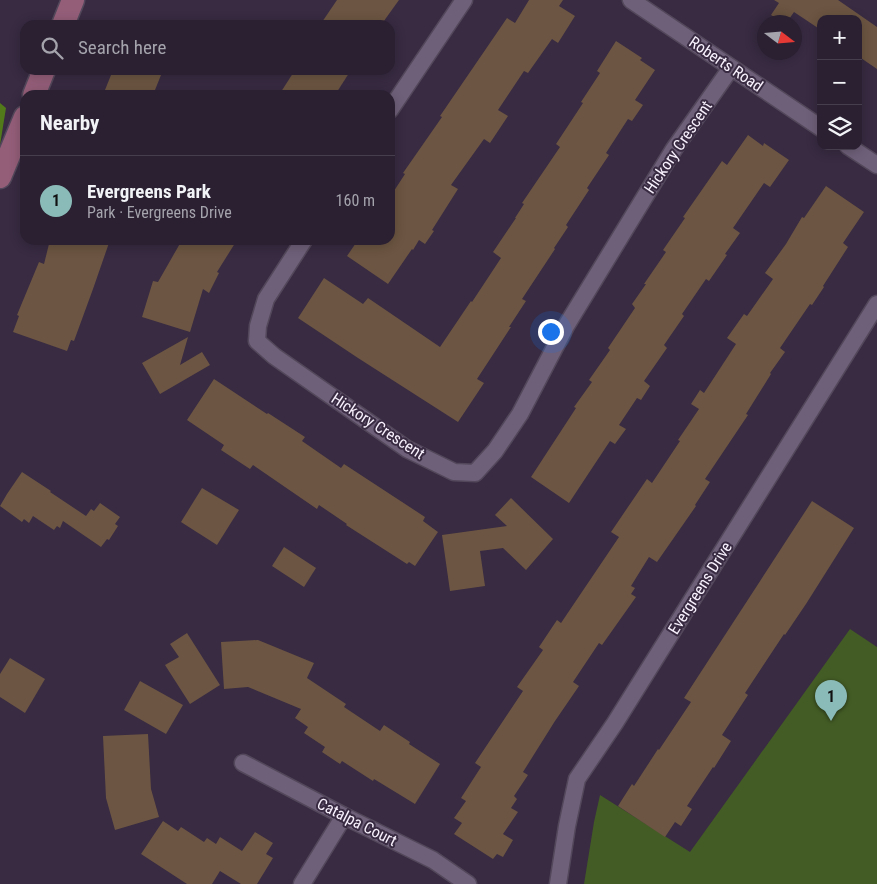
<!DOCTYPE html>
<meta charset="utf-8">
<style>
:root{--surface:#2a2032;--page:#32283a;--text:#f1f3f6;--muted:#a5a3ac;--line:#463e4d;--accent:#8bbbb9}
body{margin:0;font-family:"Roboto Condensed",sans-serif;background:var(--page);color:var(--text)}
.controls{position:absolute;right:15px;top:15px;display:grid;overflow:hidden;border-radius:10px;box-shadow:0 2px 12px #0003}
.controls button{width:45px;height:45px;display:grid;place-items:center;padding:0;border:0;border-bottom:1px solid var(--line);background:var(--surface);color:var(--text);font:25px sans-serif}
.compass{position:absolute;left:757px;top:15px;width:45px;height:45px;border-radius:50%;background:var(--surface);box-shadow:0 2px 12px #0003;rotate:106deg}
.you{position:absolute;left:550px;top:331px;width:18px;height:18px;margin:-12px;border:4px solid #fff;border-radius:50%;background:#1a73e8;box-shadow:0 0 0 8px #1a73e833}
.badge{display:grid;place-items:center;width:32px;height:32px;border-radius:50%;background:var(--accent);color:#111;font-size:16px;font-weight:700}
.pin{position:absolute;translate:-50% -41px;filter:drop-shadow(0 1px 2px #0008)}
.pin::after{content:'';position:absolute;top:26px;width:18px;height:15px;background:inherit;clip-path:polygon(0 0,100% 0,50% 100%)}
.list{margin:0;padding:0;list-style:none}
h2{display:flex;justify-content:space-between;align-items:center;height:65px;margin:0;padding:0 20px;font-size:21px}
h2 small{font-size:16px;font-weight:400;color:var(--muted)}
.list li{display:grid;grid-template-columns:32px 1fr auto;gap:15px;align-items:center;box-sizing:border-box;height:90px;padding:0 20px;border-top:1px solid var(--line)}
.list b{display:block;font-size:19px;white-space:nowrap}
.list p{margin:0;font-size:16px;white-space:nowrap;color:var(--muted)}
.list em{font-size:16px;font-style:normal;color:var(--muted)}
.icon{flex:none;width:28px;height:28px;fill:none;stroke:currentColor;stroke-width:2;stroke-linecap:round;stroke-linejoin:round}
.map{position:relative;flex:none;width:877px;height:884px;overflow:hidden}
.search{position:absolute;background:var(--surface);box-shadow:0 2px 12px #0003;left:20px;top:20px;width:375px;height:55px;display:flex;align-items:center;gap:12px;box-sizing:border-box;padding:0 18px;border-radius:15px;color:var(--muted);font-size:19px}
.panel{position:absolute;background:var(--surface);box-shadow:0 2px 12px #0003;left:20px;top:90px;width:375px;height:155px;border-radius:15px}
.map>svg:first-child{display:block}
</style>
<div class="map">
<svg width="877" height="884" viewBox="0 0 877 884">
<rect width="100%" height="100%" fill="#382b42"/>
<!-- green -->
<polygon fill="#435c25" points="850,629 877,647 877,884 584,884 594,822 600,795 690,852"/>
<!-- forest -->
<polygon fill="#527a1b" points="0,103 6,108 0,145"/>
<!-- building -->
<g fill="#6c5542">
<polygon points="337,0 399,0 381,25 320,25"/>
<polygon points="529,0 563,0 559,6 575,16 558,43 552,39 528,73 524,71 498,110 508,116 490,143 484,139 451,185 458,189 432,230 434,231 425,244 419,240 413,250 412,249 388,284 347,256 358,240 390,240 390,197 405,174 403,173 442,117 440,116 507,18 515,23"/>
<polygon points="774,0 838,0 877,27 877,69 858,56 858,19 821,19 821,30 794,12 787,22 783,22 771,15 779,3"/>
<polygon points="616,41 642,58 640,60 655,70 635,100 643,105 632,121 628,119 606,153 609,155 587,188 589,190 566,225 568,227 554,248 555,249 522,299 526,301 509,327 511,327 477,379 484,383 458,422 358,358 298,318 324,278 363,304 368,298 440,347 471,301 472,302 501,258 493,252 516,218 515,218 524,204 522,203 560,147 556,144 583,103 581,102 600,73 597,71"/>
<polygon points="113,70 163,70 153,95 103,95"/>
<polygon points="295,70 351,70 335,95 279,95"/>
<polygon points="748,135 763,146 764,143 789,160 770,187 764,183 733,228 740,233 725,254 727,255 709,281 706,279 682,314 684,316 664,345 667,348 644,381 650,386 641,400 637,398 619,425 626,429 615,444 610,441 569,503 531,477 576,408 574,407 592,382 589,380 610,350 608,348 635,308 632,304 646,284 644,284 666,252 663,250 685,218 683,217 722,161 727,165"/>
<polygon points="826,186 864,212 843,243 848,247 823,286 824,287 812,305 810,304 780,348 785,352 770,373 771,374 746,414 748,415 705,479 710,482 695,505 696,506 657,562 649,557 631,586 635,588 631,594 636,597 602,645 599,643 573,682 579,686 555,721 523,772 528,775 514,796 517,799 511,808 518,812 503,834 513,840 503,857 497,854 493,859 454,834 462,823 454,818 466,801 461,798 481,767 475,763 523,691 517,687 543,650 539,647 557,620 561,623 619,537 611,532 647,479 652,483 680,441 678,440 699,409 691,404 700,390 704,393 736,344 727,338 744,314 747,316 773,279 765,273 786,244 802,217 804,218"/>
<polygon points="50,240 110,240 93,289 74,341 71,340 67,351 13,332 19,316 17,315 39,262 44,264"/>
<polygon points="182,240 237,240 217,272 219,273 209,293 203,289 190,332 142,317 153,281 158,282"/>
<polygon points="188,337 180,365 202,352 210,365 160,394 142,363"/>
<polygon points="214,379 267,414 268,413 305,437 302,441 341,468 344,464 425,517 423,521 438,532 415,566 409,562 407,564 346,525 347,524 319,505 317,509 253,465 250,469 221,450 224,445 187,420"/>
<polygon points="22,472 51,491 50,492 86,516 91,509 94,511 100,503 120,517 115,524 118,526 109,540 107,539 101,547 63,521 60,528 57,526 54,530 33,516 29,523 24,519 22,522 0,506 7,494"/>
<polygon points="202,488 239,510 217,545 181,522"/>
<polygon points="511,498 553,539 526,570 503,548 480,551 485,586 450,591 442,535 507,526 495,515"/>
<polygon points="812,501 854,528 806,604 785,635 784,634 745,693 748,695 722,735 731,741 714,768 713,767 687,806 692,809 681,826 675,822 665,837 618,806 632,784 634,786 658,749 659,750 691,702 684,698"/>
<polygon points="284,547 316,568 304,587 272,566"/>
<polygon points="187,633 220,685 190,704 165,665 179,657 170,644"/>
<polygon points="258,640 314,663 307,678 346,704 344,707 380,731 384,725 410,742 409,744 440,764 415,804 374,779 373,781 342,761 340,764 322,752 325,747 304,733 308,727 295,718 301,709 248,687 224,689 221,642"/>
<polygon points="10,658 45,679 25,713 0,697 0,674"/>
<polygon points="140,681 183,705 166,734 124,710"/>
<polygon points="148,734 151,789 159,817 115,830 106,798 103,736"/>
<polygon points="163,821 178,831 181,827 204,842 207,838 216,844 220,837 242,851 255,832 273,843 266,854 273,858 257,884 241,884 220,871 212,884 187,884 141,854"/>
</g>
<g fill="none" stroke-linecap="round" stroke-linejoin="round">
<defs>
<g id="street">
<polyline points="631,0 821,128"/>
<polyline points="390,110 464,0"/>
<polyline points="848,146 877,165"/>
<polyline points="304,240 266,299 258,326 257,341 274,356 407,449 454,472 475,473 495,451 520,414 566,326 674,149 731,68"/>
<polyline points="243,763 344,816 433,860 468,884"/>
<polyline points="302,884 344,816"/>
<polyline points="558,884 567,826 577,779 615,723 877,304"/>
</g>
<g id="secondary">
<polyline points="63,25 73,0"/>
<polyline points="34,95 44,70"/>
<polyline points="0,177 25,117"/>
</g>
</defs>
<!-- street casing -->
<use href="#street" stroke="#53485b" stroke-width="19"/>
<!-- secondary casing -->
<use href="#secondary" stroke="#53485b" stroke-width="25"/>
<!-- street -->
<use href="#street" stroke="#6e6079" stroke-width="16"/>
<!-- secondary -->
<use href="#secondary" stroke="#945e79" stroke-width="22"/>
</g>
<g text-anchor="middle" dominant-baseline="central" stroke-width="4" stroke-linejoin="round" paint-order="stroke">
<!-- street labels -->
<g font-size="16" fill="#f8f1fd" stroke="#382b42">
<text transform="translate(726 64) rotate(34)">Roberts Road</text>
<text transform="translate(678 147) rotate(-56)">Hickory Crescent</text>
<text transform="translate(378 426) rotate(33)">Hickory Crescent</text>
<text transform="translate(700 588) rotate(-58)">Evergreens Drive</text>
<text transform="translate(357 822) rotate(27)">Catalpa Court</text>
</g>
</g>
</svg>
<div class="controls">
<button>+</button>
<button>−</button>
<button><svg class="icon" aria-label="layers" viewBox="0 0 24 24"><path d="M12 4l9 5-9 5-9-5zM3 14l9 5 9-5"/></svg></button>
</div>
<svg class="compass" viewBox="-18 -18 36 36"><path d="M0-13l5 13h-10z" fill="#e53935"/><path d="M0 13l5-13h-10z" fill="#a5a3ac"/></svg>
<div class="you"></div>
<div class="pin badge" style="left:831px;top:721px">1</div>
<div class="search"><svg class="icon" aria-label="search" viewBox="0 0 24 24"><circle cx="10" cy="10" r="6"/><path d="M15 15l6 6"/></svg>Search here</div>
<section class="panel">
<h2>Nearby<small></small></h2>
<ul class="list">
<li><span class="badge">1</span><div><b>Evergreens Park</b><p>Park · Evergreens Drive</p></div><em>160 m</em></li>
</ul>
</section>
</div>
